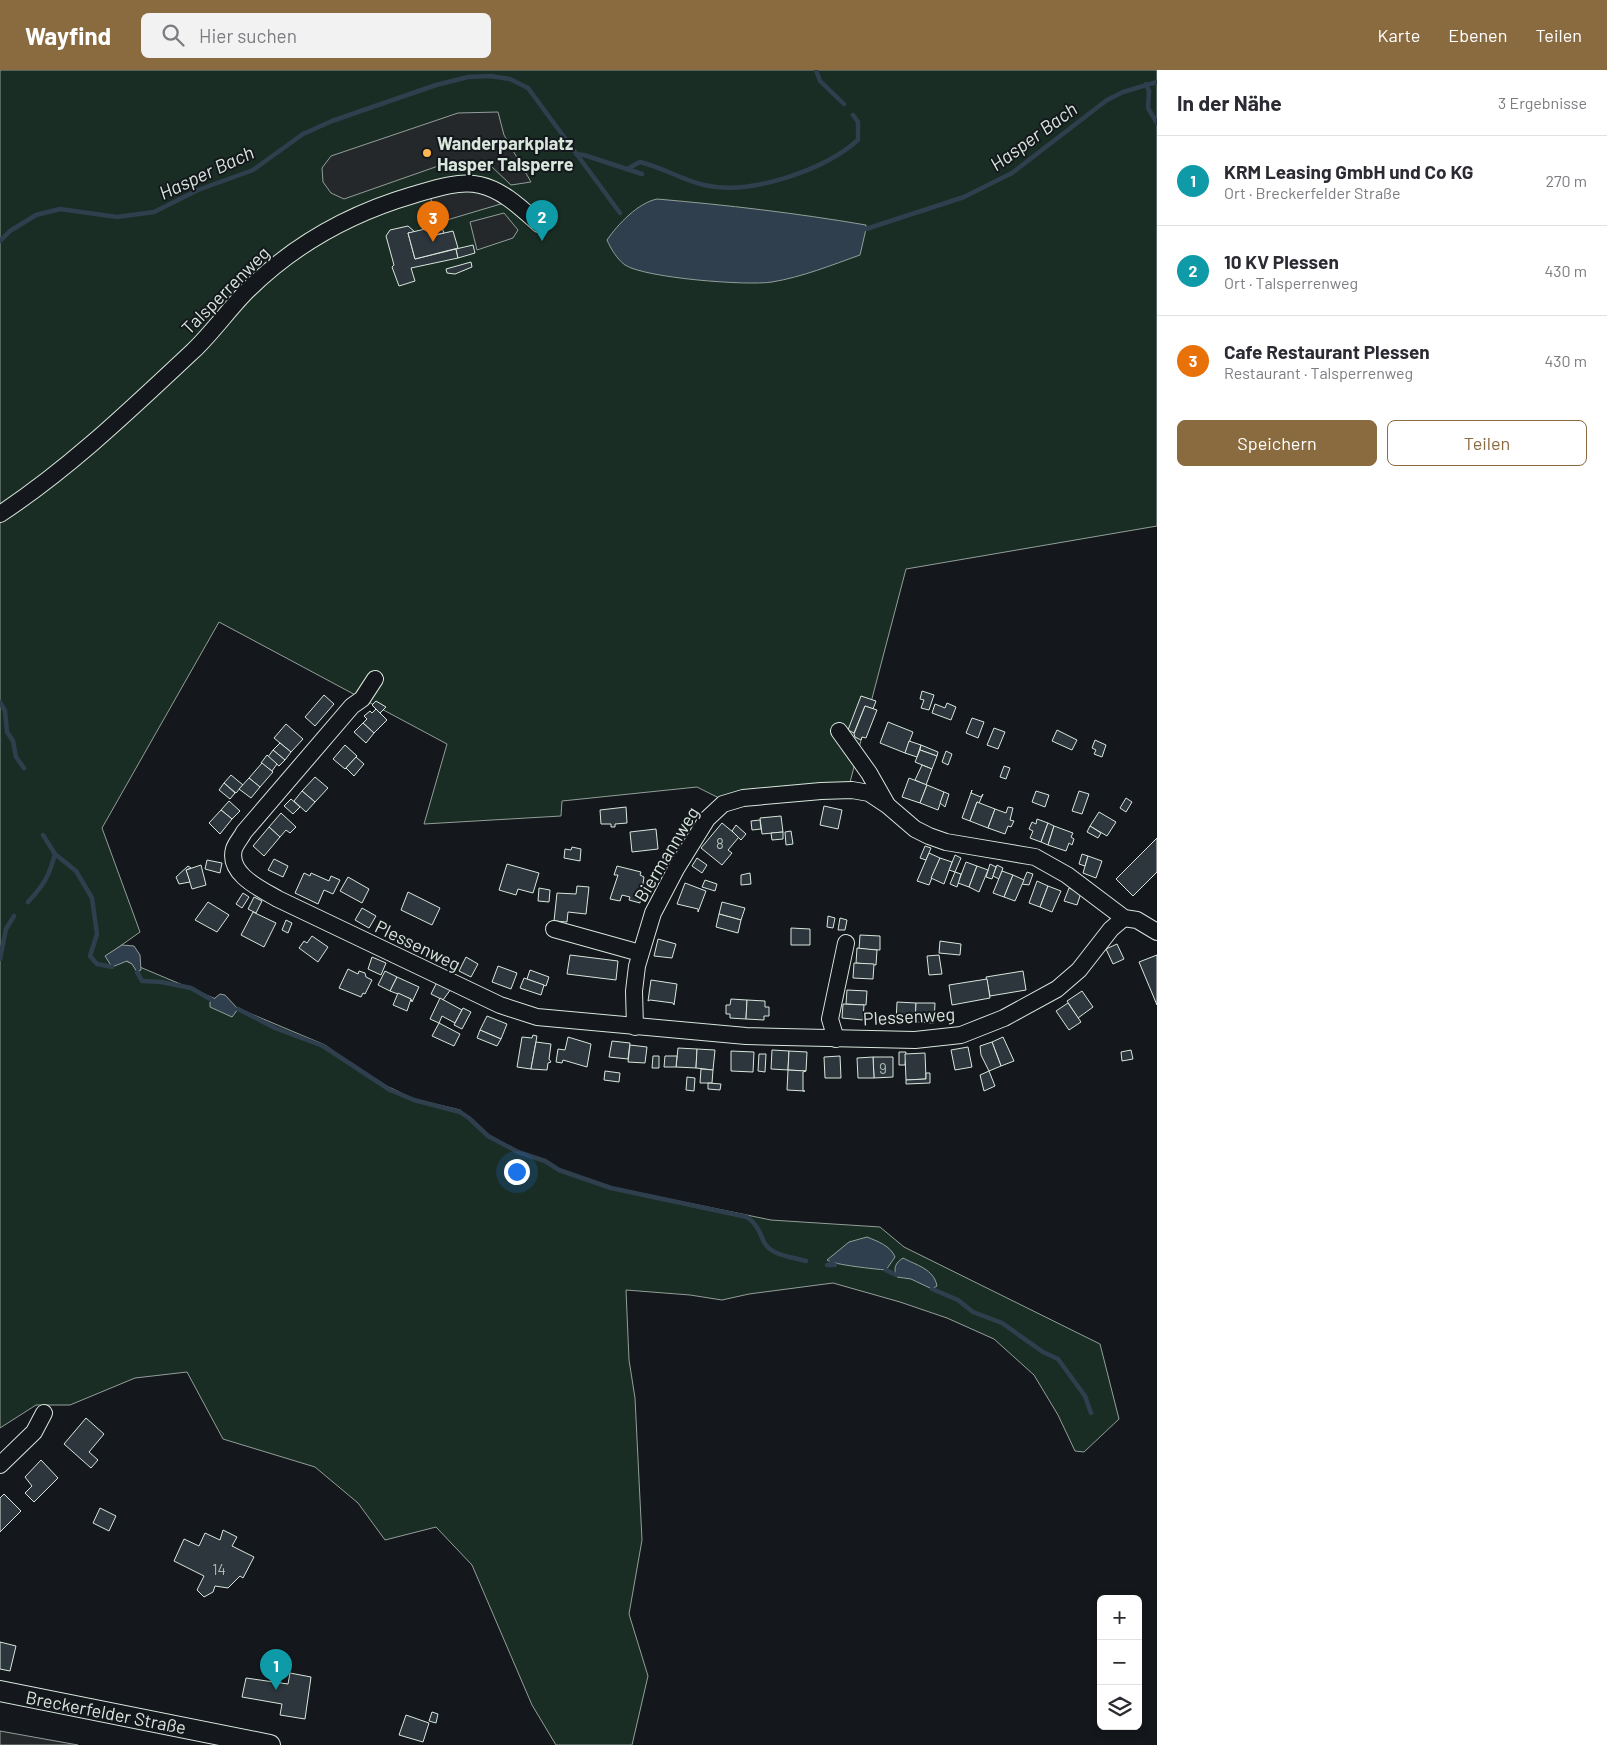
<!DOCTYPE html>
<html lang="de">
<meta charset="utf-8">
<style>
:root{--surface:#fff;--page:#f2f2f3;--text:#2b2b33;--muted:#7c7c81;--line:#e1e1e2;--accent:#8a6a3f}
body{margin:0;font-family:Barlow,sans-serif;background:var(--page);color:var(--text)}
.controls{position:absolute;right:15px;bottom:15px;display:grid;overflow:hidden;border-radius:8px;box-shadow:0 2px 8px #0003}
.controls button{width:45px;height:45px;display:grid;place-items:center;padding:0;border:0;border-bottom:1px solid var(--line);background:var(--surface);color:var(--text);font:25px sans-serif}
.you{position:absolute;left:516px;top:1101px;width:18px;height:18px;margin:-12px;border:4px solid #fff;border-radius:50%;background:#1a73e8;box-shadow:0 0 0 8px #1a73e833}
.badge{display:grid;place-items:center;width:32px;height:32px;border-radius:50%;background:var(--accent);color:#fff;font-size:16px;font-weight:700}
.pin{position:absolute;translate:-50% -41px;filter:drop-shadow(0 1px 2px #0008)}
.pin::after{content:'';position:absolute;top:26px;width:18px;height:15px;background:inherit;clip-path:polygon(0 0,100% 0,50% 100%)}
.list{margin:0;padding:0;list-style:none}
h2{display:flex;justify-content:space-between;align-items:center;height:65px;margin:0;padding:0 20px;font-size:21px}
h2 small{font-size:16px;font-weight:400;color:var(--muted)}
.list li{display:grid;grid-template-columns:32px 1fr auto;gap:15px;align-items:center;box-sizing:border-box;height:90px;padding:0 20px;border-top:1px solid var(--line)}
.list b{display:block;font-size:19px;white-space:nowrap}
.list p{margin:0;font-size:16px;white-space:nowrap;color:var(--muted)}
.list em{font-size:16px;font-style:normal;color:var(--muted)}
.actions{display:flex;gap:10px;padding:15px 20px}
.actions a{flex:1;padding:11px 0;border:1px solid var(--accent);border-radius:8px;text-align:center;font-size:18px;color:var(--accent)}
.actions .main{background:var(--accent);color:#fff}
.icon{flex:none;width:28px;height:28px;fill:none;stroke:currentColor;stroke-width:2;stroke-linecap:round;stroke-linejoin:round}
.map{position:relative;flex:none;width:1157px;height:1675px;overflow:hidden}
header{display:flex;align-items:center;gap:30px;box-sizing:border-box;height:70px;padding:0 25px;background:var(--accent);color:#fff}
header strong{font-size:24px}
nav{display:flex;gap:28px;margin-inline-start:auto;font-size:18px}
.search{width:350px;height:45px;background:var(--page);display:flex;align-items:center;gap:12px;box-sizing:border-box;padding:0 18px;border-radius:8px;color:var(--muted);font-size:19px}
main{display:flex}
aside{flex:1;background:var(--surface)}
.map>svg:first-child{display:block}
</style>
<header>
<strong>Wayfind</strong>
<div class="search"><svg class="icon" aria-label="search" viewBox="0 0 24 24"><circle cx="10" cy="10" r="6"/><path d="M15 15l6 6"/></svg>Hier suchen</div>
<nav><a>Karte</a><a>Ebenen</a><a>Teilen</a></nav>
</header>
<main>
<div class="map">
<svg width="1157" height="1675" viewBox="0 0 1157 1675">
<rect width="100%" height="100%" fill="#14181c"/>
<!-- green -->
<polygon fill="#1a2d24" stroke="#939e99" points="0,0 1157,0 1157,456 906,499 849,716 721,729 697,717 562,731 561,746 424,754 447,674 219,552 102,758 140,862 109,884 325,975 376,1011 414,1029 460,1040 489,1065 518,1082 546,1090 559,1099 610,1117 771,1150 880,1157 904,1177 1100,1274 1119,1349 1084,1382 1075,1381 1058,1345 1034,1305 994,1269 947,1248 900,1232 833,1213 749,1224 722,1230 690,1225 626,1220 629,1290 635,1328 642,1470 629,1544 648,1606 632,1675 556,1675 532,1635 472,1495 436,1457 385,1470 358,1433 315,1397 223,1369 187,1302 135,1308 70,1335 36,1335 0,1358"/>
<!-- parking -->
<g fill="#24282b" stroke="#939e99">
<polygon points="498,42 504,65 531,112 511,115 490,95 473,93 441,95 344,129 331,123 323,112 322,98 331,86 458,43"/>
<polygon points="460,120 495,125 504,133 447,150 445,142 436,145 430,126"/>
<polygon points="504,143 518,160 513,168 477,180 470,152"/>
<polygon points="0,1661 78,1675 0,1675"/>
</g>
<!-- water -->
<g fill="#2f3f4d" stroke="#939e99">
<path d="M657,129c70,6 139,14 209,26v4l-6,26c-28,10 -58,22 -88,27 -25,4 -127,-4 -147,-17 -8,-6 -14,-16 -18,-25 11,-16 31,-37 50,-41z"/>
<polygon points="122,875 134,876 140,885 141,900 137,902 132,894 127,891 112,897 105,886"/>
<polygon points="220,924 225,925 238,939 232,947 210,937 210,932"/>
<path d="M867,1167c10,4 24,9 28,20l-9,13c-11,-1 -52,-5 -59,-10l22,-18z"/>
<path d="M903,1188c13,7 31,11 34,28l-5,3 -21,-10 -14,-2c-4,-8 -2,-14 6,-19z"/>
</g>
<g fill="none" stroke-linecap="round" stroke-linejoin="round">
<!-- stream -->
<g stroke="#2f3f4d" stroke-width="4.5">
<polyline points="816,0 820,11 844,34"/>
<polyline points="1146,14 1149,21 1148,38 1157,53"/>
<polyline points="576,84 584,85 642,104"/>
<path d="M627,99l13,-7c22,5 42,18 64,23 46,11 120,-15 154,-45v-18l-5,-7"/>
<polyline points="866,159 964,127 1012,103 1107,30 1123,22 1157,12"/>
<polyline points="0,171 10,161 36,145 60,139 117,147 154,142 198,120 253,100 303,64 332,51 436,15 468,7 490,6 510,9 528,18 620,143"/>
<polyline points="0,632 5,641 7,662 13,671 16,687 24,698"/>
<polyline points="43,765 55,784 76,801 92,828 97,864 90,886 97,894 112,897"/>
<path d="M28,832c16,-17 21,-26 27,-48"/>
<polyline points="0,889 6,859 14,846"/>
<polyline points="137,902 142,911 161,912 191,918 212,930"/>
<path d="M238,939l37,19 48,18 67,44 24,10 46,12 9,6 19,18 30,16 27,9 14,9 52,18 136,29c10,7 12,14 17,25 7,14 29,15 42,19"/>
<polyline points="827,1195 835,1195 831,1193"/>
<polyline points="886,1200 896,1205"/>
<polyline points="932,1219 958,1230 973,1242 1002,1253 1043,1282 1058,1289 1085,1326 1091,1343"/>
</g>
</g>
<!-- building -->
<g fill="#2c363c" stroke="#d8e6dc">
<polygon points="441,155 444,163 436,165 434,157"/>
<polygon points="408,156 415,162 408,163 415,189 456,179 458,188 411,198 415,211 399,216 392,197 394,195 386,166 390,160"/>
<polygon points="434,157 436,165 453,161 458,178 415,189 408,163"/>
<polygon points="473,175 475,183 458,188 456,179"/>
<polygon points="471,192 472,197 455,204 447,203 446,199"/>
<polygon points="922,621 934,625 929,640 921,638 924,630 920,629"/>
<polygon points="324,625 334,634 315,656 305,647"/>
<polygon points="861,626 876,631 873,639 865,636 854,663 848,660"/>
<polygon points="376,631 386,637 380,643 372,635"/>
<polygon points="947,633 956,637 951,650 932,643 935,634 945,638"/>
<polygon points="865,636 877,640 866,668 862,667 861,670 855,667 854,664"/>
<polygon points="376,639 387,650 374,663 363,653 367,649 364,646 370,641 372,643"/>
<polygon points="972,648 984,652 978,668 966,663"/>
<polygon points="888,652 913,662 905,683 880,673"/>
<polygon points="363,653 374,663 366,673 354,662"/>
<polygon points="286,654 303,669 291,682 274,668"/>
<polygon points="994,658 1005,662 998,679 987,675"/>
<polygon points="1057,660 1077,670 1072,680 1052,671"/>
<polygon points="1095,670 1106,675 1102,687 1094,684 1096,680 1092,678"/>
<polygon points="909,671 921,675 917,687 905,683"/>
<polygon points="280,673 291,682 285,690 273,680"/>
<polygon points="345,675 357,686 345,699 333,689"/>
<polygon points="921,675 938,682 937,686 920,680"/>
<polygon points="273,680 285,690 279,696 268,687"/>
<polygon points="920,680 937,686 932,699 915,692"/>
<polygon points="946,681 952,684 948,695 942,692"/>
<polygon points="267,685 277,694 272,701 261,693"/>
<polygon points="356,687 364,694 354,706 346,698"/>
<polygon points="262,693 273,702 260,717 249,708"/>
<polygon points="922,695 932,699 926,715 915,710"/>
<polygon points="1004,696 1010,698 1006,709 1000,707"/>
<polygon points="231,705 243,715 236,723 224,713"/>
<polygon points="315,707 328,718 315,732 302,721"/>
<polygon points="249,708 260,717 251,728 239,719"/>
<polygon points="909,708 927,715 920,733 902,727"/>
<polygon points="224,713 235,723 230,729 219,720"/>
<polygon points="927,715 944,722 938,740 920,733"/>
<polygon points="972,720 971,723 981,727 983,724 979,733 977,732 970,751 962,748"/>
<polygon points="302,721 315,732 306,742 294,731"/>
<polygon points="1036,721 1049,725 1045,737 1032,732"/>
<polygon points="1079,721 1089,724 1082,744 1072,741"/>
<polygon points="944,722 949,724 945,737 940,733"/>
<polygon points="1126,728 1132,732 1126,742 1120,738"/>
<polygon points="291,729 300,737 293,744 284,736"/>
<polygon points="229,731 240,741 232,749 221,740"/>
<polygon points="977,732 995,739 988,758 970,751"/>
<polygon points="824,736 842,740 838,759 820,755"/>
<polygon points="626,737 627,753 615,754 615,757 611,757 611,754 601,754 600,740"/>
<polygon points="1008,737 1013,738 1010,750 1014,751 1011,757 1008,756 1005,764 988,758 995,739 1006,743"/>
<polygon points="221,740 232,749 220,764 209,753"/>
<polygon points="1099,742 1116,752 1107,766 1090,756"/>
<polygon points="281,743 296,757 290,763 286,760 280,767 269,757"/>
<polygon points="781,746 783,762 762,764 760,748"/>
<polygon points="1037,749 1048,753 1041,772 1030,768 1033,761 1029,759 1032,752 1036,754"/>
<polygon points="760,750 761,759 752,760 751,751"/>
<polygon points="722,753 739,767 728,780 732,783 722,795 701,778"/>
<polygon points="1048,753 1054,756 1048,775 1041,772"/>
<polygon points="736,755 746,764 741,770 732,761"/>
<polygon points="1054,756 1073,763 1071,767 1074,769 1072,775 1069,773 1066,781 1048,775"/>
<polygon points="1090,756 1101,763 1098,768 1087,762"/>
<polygon points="269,757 280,767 264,786 253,776"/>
<polygon points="656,759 658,779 632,782 630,762"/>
<polygon points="791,761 793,774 786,775 785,762"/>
<polygon points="783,762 783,769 772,770 771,763"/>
<polygon points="1157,768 1157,802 1133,826 1116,809"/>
<polygon points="925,776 931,778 926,790 920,788"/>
<polygon points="572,777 581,779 580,791 564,788 565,779 571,780"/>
<polygon points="929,783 940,788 929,815 917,811"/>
<polygon points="1082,784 1088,786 1085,796 1079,794"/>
<polygon points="955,785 961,788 955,802 949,800"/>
<polygon points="1088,786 1102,791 1096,808 1083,803"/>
<polygon points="697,788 707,795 702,803 692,796"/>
<polygon points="940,788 952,792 944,814 931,808"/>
<polygon points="274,789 288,796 283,807 268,800"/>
<polygon points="207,790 222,793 220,803 205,799"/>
<polygon points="966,792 977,796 969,817 958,813"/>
<polygon points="507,794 539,803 533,823 518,819 516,825 499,820"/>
<polygon points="990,794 996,797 992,809 986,807"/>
<polygon points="201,795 206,815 192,819 186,800"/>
<polygon points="997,795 1003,798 999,809 993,806"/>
<polygon points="188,796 191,798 186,800 190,812 179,814 176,807"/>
<polygon points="617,796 641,802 640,805 644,807 640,833 629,830 630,827 622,825 620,831 610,829 618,805 614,805"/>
<polygon points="977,796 988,800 979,822 969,817"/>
<polygon points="1002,801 1013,805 1004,827 993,823"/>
<polygon points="955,802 961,804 957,817 950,814"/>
<polygon points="1027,802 1033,804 1029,815 1022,814"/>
<polygon points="304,803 310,806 311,803 329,811 331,806 340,810 333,824 324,820 318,834 295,823"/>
<polygon points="750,803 751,814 741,815 741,805"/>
<polygon points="1013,805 1024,810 1015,831 1004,827"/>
<polygon points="348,807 369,819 362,833 340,821"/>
<polygon points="705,810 717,814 715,821 702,817"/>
<polygon points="1037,811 1048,816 1040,837 1029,833"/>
<polygon points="685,813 706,821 698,842 698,839 677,834"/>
<polygon points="577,816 589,817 586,844 568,842 567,852 554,851 557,823 576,824"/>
<polygon points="1048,816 1061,821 1052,842 1040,837"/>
<polygon points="539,818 550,820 549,832 538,831"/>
<polygon points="1069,818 1081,823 1077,835 1064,831"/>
<polygon points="408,822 440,838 432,855 401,840"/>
<polygon points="243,823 249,827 242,838 236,834"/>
<polygon points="254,827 262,831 256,843 248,839"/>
<polygon points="208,832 229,845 217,862 195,850"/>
<polygon points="722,832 745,838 741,850 719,844"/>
<polygon points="362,838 376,846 369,858 355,850"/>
<polygon points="253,842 276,853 264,877 241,865"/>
<polygon points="719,844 741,850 738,863 716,857"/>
<polygon points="828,846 835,848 833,858 827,857"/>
<polygon points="840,848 847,850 845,860 838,860"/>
<polygon points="286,850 292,853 288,863 282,860"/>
<polygon points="791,858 810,859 810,875 791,875"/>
<polygon points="860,865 880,866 880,880 859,879"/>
<polygon points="312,866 328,877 318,892 299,878 304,871 307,873"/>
<polygon points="658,869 676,874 672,888 654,886"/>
<polygon points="940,871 961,874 960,885 939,883"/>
<polygon points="1117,874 1124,889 1113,894 1106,879"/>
<polygon points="857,878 877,880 876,895 856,893"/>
<polygon points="570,885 618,891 616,910 567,904"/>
<polygon points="939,885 942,904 929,905 927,886"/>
<polygon points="1157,885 1157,935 1139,892"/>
<polygon points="372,887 386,893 381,905 368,899"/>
<polygon points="466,887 478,894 471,907 459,901"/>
<polygon points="854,893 874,894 873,909 853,908"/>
<polygon points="498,896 517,903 511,919 492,912"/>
<polygon points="348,899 358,904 359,901 365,903 366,907 372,910 365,924 363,923 361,927 339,918"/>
<polygon points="530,900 549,907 546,916 527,909"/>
<polygon points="385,901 397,907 390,921 378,915"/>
<polygon points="1023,901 1026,920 990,926 986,907"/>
<polygon points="397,907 419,917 412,932 411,929 390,921"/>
<polygon points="524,908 544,915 541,925 520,918"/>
<polygon points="987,909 990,928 952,935 949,915"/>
<polygon points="651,910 677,914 674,935 673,933 650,930 648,931"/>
<polygon points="437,912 451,919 443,930 431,924"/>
<polygon points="847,920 867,921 866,935 846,934"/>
<polygon points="1082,921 1093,937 1078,948 1067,931"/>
<polygon points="398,923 411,929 407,941 393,935"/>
<polygon points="440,928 462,940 455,953 442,946 439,953 430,949"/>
<polygon points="731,929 747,930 746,949 730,948 730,944 726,944 726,935 730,935"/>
<polygon points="747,930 765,931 765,937 769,937 769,946 764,946 764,950 746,949"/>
<polygon points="897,932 916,933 915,952 896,952"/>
<polygon points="916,933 935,933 934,953 915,952"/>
<polygon points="1068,933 1081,952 1069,960 1056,941"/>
<polygon points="843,934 864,935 863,950 842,948"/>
<polygon points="463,938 471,942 462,959 454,955"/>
<polygon points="487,946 507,954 501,969 480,960"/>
<polygon points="439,953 460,964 454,976 432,966"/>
<polygon points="480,960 501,969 497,976 477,968"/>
<polygon points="533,965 537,966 531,999 517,997 522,967 532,968"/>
<polygon points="568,967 591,974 587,997 563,990 562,993 556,992 558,979 565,980"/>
<polygon points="1003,967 1014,991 1001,996 992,972"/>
<polygon points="612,971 630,973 628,989 609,987"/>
<polygon points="536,972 551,974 549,989 551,992 548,993 547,1000 531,999"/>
<polygon points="992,972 1001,996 989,1001 981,985 980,976"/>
<polygon points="630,975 647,977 645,993 628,992"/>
<polygon points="968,977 972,997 955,1000 951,980"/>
<polygon points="678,978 697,979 696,998 676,997"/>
<polygon points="697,979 715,980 713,1000 696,998"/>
<polygon points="772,980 789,981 788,1000 771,999"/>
<polygon points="1131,980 1133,989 1122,991 1121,982"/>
<polygon points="731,981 754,982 753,1002 731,1001"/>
<polygon points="789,981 807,982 806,1001 788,1000"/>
<polygon points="899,982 906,982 905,995 899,995"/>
<polygon points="925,983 926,1009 906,1010 905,984"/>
<polygon points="759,984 766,984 765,1002 758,1001"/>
<polygon points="653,986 659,986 659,998 652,998"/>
<polygon points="665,986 677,986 676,997 664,997"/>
<polygon points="840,986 841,1008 825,1008 824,987"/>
<polygon points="873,987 893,987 893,1007 874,1008"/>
<polygon points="873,987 874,1008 858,1008 857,988"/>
<polygon points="701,999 713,1000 712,1013 700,1013"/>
<polygon points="788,1000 806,1001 803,1002 803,1021 805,1021 787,1020"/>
<polygon points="605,1001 620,1003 619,1012 604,1010"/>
<polygon points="989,1001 995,1016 984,1021 980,1005"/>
<polygon points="926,1003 930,1003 930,1013 906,1014 906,1010 926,1009"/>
<polygon points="687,1007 695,1008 694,1021 686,1020"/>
<polygon points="708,1013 721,1014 720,1020 708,1019"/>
<polygon points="86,1348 104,1364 89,1382 98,1390 91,1398 64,1374"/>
<polygon points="41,1390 58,1408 34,1432 25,1423 32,1416 25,1407"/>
<polygon points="4,1424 21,1441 0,1462 0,1428"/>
<polygon points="100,1438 116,1446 109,1461 93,1453"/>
<polygon points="223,1460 237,1467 232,1476 254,1487 243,1508 240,1506 228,1518 215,1516 213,1522 204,1527 197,1520 204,1506 174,1491 184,1469 199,1476 205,1463 220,1470"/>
<polygon points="0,1572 16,1576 10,1601 0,1599"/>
<polygon points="290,1603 311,1607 305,1649 280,1645 282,1634 242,1627 246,1608 288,1614"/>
<polygon points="432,1642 438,1644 436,1653 429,1651"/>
<polygon points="406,1645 429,1653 423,1672 399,1665"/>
</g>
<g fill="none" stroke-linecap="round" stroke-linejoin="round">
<defs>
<g id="minor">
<path d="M0,444c70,-46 132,-106 193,-163 18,-17 33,-38 50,-56 48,-49 105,-81 170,-100 20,-6 46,-15 67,-10 23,5 42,24 59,39"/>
<path d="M375,609l-13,20 -10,7 -108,126c-3,6 -8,11 -10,17 -7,25 27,40 44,50l222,106 37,12 209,19 169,4 46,-5 43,-17 53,-29 22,-19 32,-41 13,-11"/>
<polyline points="839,661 869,703 886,733"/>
<polyline points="554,859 640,883"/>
<polyline points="635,957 634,921 637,896 653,843 676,799 707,749 723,734 743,728 821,721 852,720 869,723 887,735 915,759 929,766 946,772 1035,787 1067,805 1124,848 1137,850 1157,862"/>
<polyline points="836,969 830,949 846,873"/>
<polyline points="0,1395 34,1362 44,1343"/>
</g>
<polyline id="major" points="0,1621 270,1675"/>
</defs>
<!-- minor casing -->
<use href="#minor" stroke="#d8e6dc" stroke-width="18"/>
<!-- major casing -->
<use href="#major" stroke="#d8e6dc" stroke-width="22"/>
<!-- minor -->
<use href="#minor" stroke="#14181c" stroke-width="16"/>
<!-- major -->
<use href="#major" stroke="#14181c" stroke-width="20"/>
</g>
<!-- markers -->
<circle fill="#ffb74d" stroke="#14181c" stroke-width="2" cx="427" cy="83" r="5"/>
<g text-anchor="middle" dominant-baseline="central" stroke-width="4" stroke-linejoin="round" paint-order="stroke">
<!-- number labels -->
<g font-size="15" fill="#adbab4">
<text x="720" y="773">8</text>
<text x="883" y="998">9</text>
<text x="219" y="1499">14</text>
</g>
<!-- poi labels -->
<g font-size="18" font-weight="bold" fill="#d8e6dc" stroke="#14181c" text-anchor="start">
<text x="437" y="73">Wanderparkplatz<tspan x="437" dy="21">Hasper Talsperre</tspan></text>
</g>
<!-- street labels -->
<g font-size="18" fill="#d8e6dc" stroke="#14181c">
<text transform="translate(225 220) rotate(-45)">Talsperrenweg</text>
<text transform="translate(666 784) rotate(-59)">Biermannweg</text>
<text transform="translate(418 875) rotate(26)">Plessenweg</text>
<text transform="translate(909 946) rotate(-3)">Plessenweg</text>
<text transform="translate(106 1642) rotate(11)">Breckerfelder Straße</text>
</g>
<!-- water labels -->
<g font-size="19" font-style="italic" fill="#d8e6dc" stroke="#14181c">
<text transform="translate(1033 66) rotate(-36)">Hasper Bach</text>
<text transform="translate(206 102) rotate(-25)">Hasper Bach</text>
</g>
</g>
</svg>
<div class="controls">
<button>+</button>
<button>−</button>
<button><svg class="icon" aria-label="layers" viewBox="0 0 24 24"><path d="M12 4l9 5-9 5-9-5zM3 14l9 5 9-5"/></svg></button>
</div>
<div class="you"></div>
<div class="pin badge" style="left:276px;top:1620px;background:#0f9aa8">1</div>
<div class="pin badge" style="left:542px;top:171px;background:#0f9aa8">2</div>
<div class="pin badge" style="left:433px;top:172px;background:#e8710a">3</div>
</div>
<aside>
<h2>In der Nähe<small>3 Ergebnisse</small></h2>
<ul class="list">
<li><span class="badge" style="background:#0f9aa8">1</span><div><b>KRM Leasing GmbH und Co KG</b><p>Ort · Breckerfelder Straße</p></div><em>270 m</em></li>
<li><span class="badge" style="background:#0f9aa8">2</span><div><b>10 KV Plessen</b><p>Ort · Talsperrenweg</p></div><em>430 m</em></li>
<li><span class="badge" style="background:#e8710a">3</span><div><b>Cafe Restaurant Plessen</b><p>Restaurant · Talsperrenweg</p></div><em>430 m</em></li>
</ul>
<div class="actions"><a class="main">Speichern</a><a>Teilen</a></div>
</aside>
</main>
